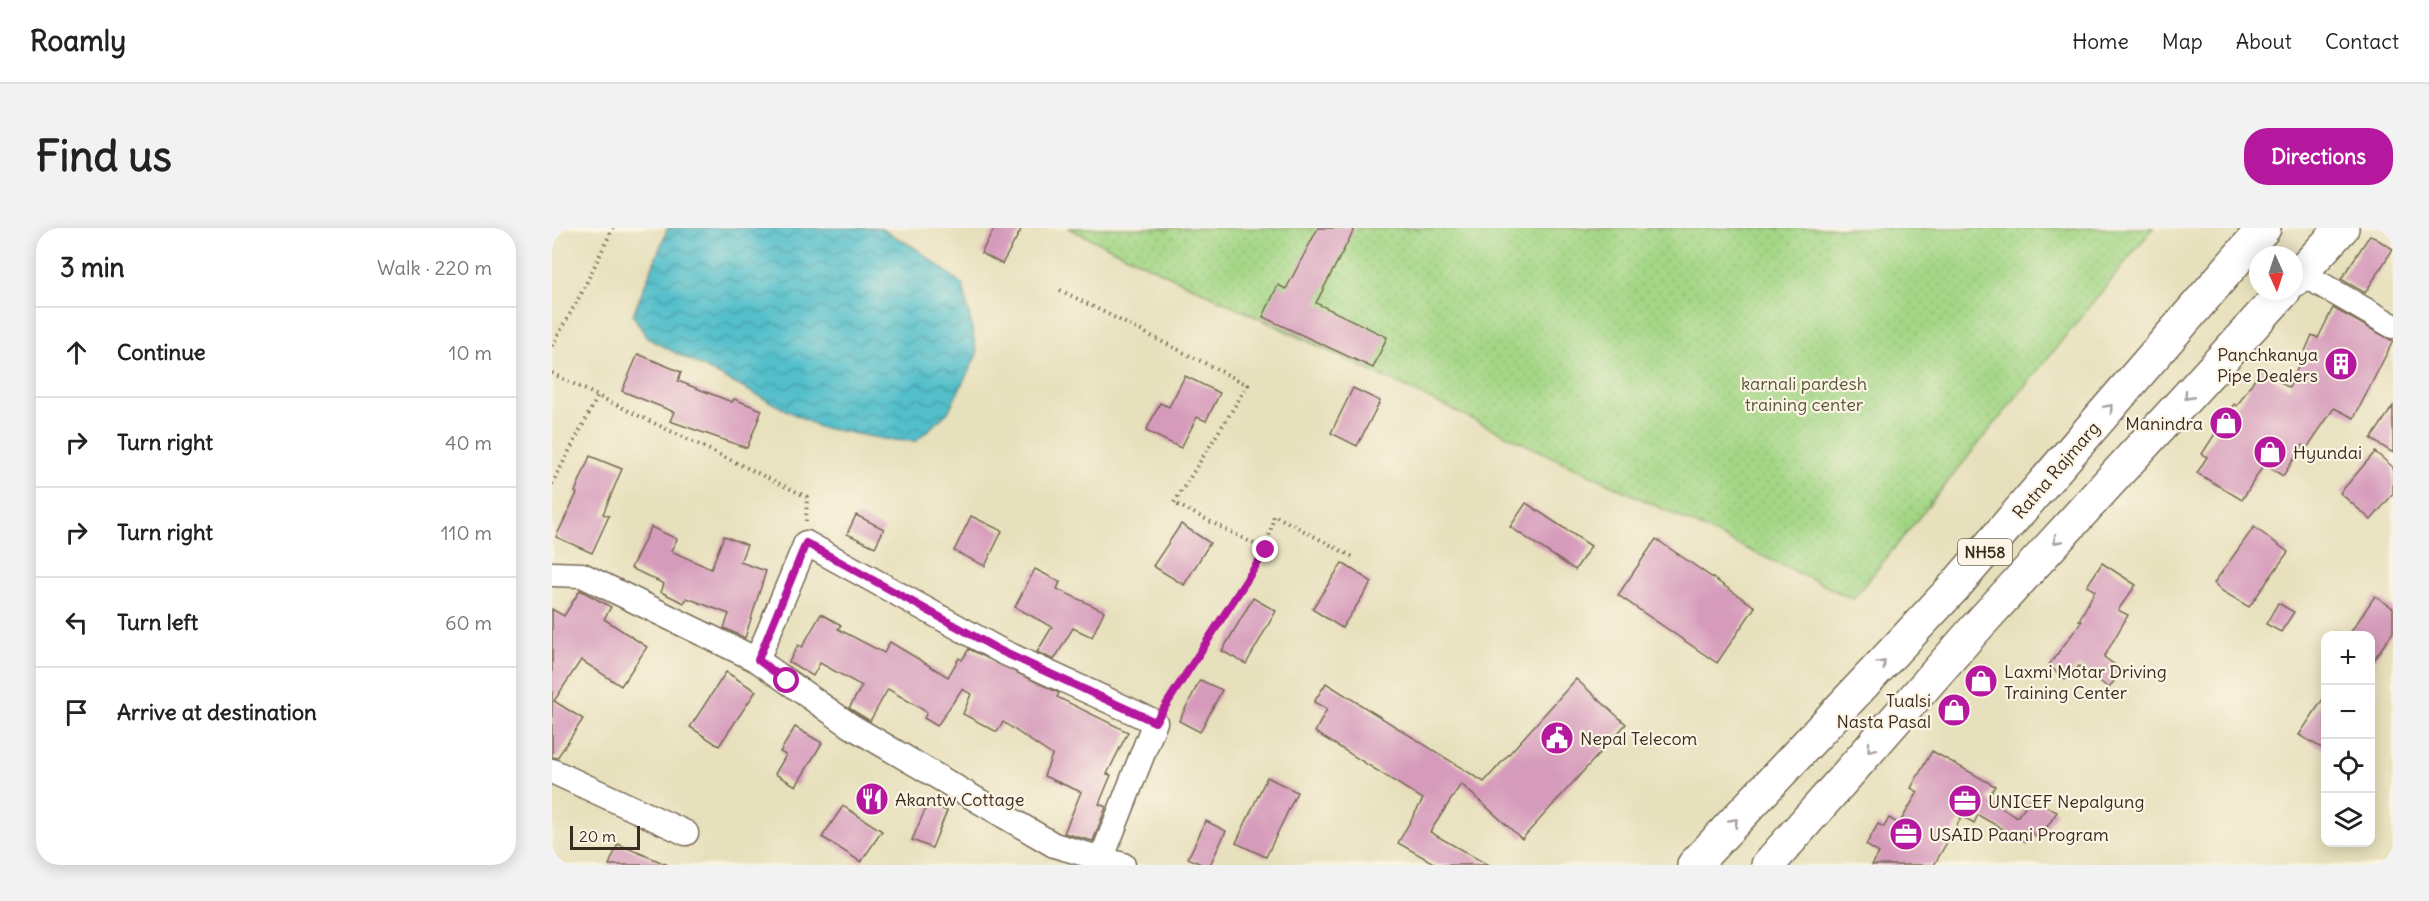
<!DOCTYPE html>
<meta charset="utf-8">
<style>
:root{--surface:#fff;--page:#f2f2f2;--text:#222;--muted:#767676;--line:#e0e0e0;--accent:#b5179e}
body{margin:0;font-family:Delius,sans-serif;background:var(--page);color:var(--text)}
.controls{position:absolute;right:18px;bottom:18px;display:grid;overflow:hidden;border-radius:12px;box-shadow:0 3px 15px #0003}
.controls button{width:54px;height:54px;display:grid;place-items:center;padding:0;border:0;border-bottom:2px solid var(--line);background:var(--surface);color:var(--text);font:30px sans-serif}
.compass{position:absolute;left:1697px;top:18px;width:54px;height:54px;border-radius:50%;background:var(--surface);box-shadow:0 3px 15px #0003;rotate:177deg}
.scale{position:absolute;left:18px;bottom:15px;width:70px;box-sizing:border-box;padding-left:6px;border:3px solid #3b2a1e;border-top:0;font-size:16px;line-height:21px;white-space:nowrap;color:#3b2a1e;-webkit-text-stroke:4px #fcf5e5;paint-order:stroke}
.stop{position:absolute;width:18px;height:18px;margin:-14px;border:4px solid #b5179e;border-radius:50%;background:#fff}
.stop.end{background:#b5179e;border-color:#fff;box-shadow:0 2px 6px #0008}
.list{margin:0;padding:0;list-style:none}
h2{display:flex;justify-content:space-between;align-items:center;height:78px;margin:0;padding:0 24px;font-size:26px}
h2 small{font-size:20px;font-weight:400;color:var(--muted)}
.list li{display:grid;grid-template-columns:39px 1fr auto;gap:18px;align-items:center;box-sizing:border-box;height:90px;padding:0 24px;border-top:2px solid var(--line)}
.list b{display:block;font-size:22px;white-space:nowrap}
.list em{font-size:20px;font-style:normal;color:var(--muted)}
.icon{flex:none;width:33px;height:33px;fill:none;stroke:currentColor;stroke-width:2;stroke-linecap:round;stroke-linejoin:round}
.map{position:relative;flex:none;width:1841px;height:637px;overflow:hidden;border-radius:24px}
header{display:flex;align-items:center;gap:36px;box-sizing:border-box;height:84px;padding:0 30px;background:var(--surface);border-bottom:2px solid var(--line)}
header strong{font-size:28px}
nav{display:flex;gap:33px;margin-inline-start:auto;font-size:21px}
.intro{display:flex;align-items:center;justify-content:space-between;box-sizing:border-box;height:144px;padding:0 36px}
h1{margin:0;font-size:42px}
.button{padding:15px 27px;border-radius:24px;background:var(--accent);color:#fff;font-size:21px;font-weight:700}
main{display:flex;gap:36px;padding:0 36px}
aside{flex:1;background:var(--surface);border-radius:24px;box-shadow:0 3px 15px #0003}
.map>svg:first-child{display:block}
</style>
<header>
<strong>Roamly</strong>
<nav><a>Home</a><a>Map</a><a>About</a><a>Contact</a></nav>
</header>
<div class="intro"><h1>Find us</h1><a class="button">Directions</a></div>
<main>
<aside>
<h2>3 min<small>Walk · 220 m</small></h2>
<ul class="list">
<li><svg class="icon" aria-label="ahead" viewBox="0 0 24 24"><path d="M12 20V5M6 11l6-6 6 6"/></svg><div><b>Continue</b></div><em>10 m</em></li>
<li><svg class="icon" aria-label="right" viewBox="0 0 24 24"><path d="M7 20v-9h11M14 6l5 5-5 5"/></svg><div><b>Turn right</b></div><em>40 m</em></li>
<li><svg class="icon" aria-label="right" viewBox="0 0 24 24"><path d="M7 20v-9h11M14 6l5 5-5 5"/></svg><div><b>Turn right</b></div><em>110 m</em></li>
<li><svg class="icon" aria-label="left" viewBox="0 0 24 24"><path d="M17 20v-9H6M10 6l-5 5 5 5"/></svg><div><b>Turn left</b></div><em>60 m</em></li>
<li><svg class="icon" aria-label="arrive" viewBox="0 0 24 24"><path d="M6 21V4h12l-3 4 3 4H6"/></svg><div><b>Arrive at destination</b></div></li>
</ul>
</aside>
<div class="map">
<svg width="1841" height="637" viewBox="0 0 1841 637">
<defs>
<pattern id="grass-dots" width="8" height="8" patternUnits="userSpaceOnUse" patternTransform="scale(1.5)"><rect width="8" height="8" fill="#a3d685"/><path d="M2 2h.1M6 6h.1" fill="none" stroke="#8db872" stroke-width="1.8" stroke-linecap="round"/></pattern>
<pattern id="water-waves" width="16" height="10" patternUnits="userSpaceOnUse" patternTransform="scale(1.5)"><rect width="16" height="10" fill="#52bfcb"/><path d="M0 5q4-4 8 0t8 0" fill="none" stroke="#459ba4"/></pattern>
</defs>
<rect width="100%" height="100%" fill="#fcf5e5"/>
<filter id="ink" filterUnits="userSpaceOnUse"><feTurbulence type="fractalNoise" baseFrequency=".0167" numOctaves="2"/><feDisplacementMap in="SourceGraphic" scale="12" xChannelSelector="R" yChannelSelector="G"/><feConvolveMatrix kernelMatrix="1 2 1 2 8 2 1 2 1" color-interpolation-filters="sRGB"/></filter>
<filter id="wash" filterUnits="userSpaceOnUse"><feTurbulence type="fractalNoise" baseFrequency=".008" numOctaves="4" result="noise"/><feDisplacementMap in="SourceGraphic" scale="24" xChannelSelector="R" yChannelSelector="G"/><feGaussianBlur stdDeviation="1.35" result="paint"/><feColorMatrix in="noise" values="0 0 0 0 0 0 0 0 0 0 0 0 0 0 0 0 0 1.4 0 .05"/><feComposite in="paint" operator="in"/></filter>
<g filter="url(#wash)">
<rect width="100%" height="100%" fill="#e7e0bc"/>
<!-- grass -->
<polygon fill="url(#grass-dots)" stroke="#6f8052" stroke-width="1.5" points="516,0 1601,0 1301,371"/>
<!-- water -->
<polygon fill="url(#water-waves)" stroke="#467474" stroke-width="1.5" points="116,0 328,0 363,20 411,57 425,126 396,184 364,213 338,212 267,199 95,110 81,87"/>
<g id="blocks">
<!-- building -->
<g fill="#d69bbb">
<polygon points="443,0 470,0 450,36 429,25"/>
<polygon points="766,0 803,0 764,75 835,109 821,140 711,89 726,57 734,61"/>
<polygon points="1818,7 1841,21 1813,65 1789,51"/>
<polygon points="1781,80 1841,113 1802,190 1782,180 1755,220 1751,217 1731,248 1712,236 1690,272 1645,245 1655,229 1650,226 1682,176 1685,178 1709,141 1737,160 1760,107 1766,110"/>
<polygon points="86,126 129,144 126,153 180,174 182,171 210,182 195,220 118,193 122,184 70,163"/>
<polygon points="633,148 668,165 654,193 645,189 629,220 594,203 608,175 617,179"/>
<polygon points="801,160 828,173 805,218 779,205"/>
<polygon points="1841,178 1841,225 1819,211"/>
<polygon points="1823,224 1841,239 1841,266 1819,292 1788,265"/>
<polygon points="38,228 70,241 51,286 57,288 40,325 4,309 25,265 23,264"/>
<polygon points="974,275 1039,318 1023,342 958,299"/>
<polygon points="304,287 332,301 323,319 295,306"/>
<polygon points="419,288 450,303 433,338 402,323"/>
<polygon points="629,296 658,315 632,357 601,338"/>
<polygon points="99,299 125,311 119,323 159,341 172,308 195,317 188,334 214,343 193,410 172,400 177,386 135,370 132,375 109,364 112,356 79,340"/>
<polygon points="1702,299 1736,324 1697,379 1670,363 1662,355"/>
<polygon points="1104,311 1203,379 1165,435 1066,367"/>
<polygon points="790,335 820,354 790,400 760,381"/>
<polygon points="1550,335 1584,357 1566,382 1576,387 1552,429 1570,442 1557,460 1527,438 1513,452 1497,437 1530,393 1527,392 1543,363 1535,358"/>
<polygon points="483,341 508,354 505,361 552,383 540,409 521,400 502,432 485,424 500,399 463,379"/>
<polygon points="28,362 59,379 52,391 95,419 69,458 29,432 2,473 31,491 5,530 0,529 0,381 12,388"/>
<polygon points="1823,368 1841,380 1841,404 1818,437 1818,408 1796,408"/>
<polygon points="701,370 724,383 694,436 670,423"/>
<polygon points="1726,375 1742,384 1729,404 1714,396"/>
<polygon points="269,386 289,397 286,401 332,425 338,414 396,449 407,430 410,432 417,421 507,465 505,469 576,504 555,546 559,547 547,576 554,579 541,613 512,605 529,564 492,548 500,527 451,494 445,504 411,486 419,466 410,461 385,498 372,490 375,484 336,461 318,493 297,480 310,458 268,435 261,448 237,434 246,417 250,419"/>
<polygon points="174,444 204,463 167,518 138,499"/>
<polygon points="1024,451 1074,496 970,611 909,556 878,604 936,637 885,637 846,615 871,571 763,504 775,481 762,474 774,455 932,554"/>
<polygon points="648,452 670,462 648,504 627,493"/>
<polygon points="1773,468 1773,522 1747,507"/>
<polygon points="243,499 270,515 244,558 223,546 234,527 228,524"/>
<polygon points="1380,523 1443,558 1435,571 1465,589 1479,571 1505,584 1487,611 1479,604 1474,614 1426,587 1422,595 1410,588 1382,637 1320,637 1327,625 1314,617 1326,596 1332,599 1337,590 1347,596 1366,564 1359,560"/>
<polygon points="715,549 745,564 714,629 684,615"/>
<polygon points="376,575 395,583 380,620 360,612"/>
<polygon points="291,578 330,603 309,634 270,609"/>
<polygon points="654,593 674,603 658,637 651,637 636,630"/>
<polygon points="66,616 116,637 57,637"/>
</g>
</g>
</g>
<g filter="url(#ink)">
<use href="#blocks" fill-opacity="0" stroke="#776a55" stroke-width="1.5"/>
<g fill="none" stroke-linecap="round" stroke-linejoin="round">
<defs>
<g id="minor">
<polyline points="1749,45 1841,98"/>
<polyline points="0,346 30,347 205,432 299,498 502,617 571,637"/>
<polyline points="205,432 254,315 449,423 603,494 549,632"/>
<polyline points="0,543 134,605"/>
</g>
<g id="trunk">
<polyline points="1742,52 1790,0"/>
<polyline points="1142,637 1403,358 1712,0"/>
<polyline points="1216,637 1423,401 1732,63"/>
</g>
</defs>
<!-- minor casing -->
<use href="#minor" stroke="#776a55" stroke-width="27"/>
<!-- trunk casing -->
<use href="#trunk" stroke="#776a55" stroke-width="36"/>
<!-- path -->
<g stroke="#776a55" stroke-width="4" stroke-dasharray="1.5 4.5" stroke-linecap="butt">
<polyline points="508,62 696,157 622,275 714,322"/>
<polyline points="0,118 29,66 61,0"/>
<polyline points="0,145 46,168"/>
<polyline points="0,256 46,168 255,269 254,293"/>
<polyline points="615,476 714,322 722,287 803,330"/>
</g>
<!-- minor -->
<use href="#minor" stroke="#fff" stroke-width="24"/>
<!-- trunk -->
<use href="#trunk" stroke="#fff" stroke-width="33"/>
</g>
<!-- one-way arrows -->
<defs><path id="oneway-chevron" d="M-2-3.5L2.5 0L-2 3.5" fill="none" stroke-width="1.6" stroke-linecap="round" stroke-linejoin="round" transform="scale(1.5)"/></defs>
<g stroke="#a79f9a">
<use href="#oneway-chevron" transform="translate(1636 168) rotate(132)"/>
<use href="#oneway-chevron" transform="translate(1557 180) rotate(-49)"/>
<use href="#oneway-chevron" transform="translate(1505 312) rotate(132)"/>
<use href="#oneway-chevron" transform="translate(1330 436) rotate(-47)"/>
<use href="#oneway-chevron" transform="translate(1319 520) rotate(131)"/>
<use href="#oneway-chevron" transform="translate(1182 594) rotate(-47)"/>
</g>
</g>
<g fill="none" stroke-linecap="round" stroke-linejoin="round" filter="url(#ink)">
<!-- route -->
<polyline stroke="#b5179e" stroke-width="8" points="235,453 206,432 254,315 449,423 603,494 714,322"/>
</g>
<!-- icons -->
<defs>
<symbol id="building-disc" viewBox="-11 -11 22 22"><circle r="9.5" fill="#b5179e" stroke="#fcf5e5"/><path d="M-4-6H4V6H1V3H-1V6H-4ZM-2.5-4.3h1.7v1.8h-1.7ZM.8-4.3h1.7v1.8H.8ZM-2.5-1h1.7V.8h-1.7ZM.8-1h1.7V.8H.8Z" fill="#fff"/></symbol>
<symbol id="shop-disc" viewBox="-11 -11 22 22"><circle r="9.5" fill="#b5179e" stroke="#fcf5e5"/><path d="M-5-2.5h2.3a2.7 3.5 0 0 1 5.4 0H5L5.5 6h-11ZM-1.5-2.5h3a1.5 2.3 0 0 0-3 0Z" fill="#fff"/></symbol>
<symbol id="civic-disc" viewBox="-11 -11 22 22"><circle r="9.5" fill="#b5179e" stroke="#fcf5e5"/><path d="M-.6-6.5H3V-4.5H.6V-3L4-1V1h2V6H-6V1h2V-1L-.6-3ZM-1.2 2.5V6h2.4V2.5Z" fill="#fff"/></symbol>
<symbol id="restaurant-disc" viewBox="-11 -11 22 22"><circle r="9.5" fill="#b5179e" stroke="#fcf5e5"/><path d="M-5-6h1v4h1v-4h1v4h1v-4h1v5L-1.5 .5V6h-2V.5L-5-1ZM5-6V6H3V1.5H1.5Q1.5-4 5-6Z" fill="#fff"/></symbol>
<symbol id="office-disc" viewBox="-11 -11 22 22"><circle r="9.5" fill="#b5179e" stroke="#fcf5e5"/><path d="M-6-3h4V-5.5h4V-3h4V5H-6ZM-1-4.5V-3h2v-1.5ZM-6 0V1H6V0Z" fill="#fff"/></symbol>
</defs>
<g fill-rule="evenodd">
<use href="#building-disc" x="1770" y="117" width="38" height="38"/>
<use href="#shop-disc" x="1655" y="176" width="38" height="38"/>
<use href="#shop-disc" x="1699" y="205" width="38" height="38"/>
<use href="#shop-disc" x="1410" y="434" width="38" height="38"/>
<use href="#shop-disc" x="1383" y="463" width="38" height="38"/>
<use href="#civic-disc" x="986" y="491" width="38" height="38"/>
<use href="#restaurant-disc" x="301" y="552" width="38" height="38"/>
<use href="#office-disc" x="1394" y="554" width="38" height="38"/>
<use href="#office-disc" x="1335" y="587" width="38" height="38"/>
</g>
<g text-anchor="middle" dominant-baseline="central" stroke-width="4.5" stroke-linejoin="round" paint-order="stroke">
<!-- shield labels -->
<rect fill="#fcf5e5" stroke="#75675a" stroke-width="1.5" x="1406" y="311" width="54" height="26" rx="4.5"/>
<g font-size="16" font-weight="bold" fill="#3b2a1e">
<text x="1433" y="324">NH58</text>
</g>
<!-- poi labels -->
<g font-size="18" fill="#3b2a1e" stroke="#fcf5e5" text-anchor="start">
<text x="1766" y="126" text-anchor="end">Panchkanya<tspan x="1766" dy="21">Pipe Dealers</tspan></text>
<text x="1651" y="195" text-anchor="end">Manindra</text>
<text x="1741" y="224">Hyundai</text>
<text x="1452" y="443">Laxmi Motar Driving<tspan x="1452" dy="21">Training Center</tspan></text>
<text x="1379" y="472" text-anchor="end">Tualsi<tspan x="1379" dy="21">Nasta Pasal</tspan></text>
<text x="1028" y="510">Nepal Telecom</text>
<text x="343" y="571">Akantw Cottage</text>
<text x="1436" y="573">UNICEF Nepalgung</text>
<text x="1377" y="606">USAID Paani Program</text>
</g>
<!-- park labels -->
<g font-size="18" fill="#555538" stroke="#fcf5e5">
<text x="1252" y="155">karnali pardesh<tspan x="1252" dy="21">training center</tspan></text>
</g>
<!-- street labels -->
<g font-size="18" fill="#3b2a1e" stroke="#fcf5e5">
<text transform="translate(1504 242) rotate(-49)">Ratna Rajmarg</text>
</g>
</g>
</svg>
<div class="controls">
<button>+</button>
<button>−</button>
<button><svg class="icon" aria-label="locate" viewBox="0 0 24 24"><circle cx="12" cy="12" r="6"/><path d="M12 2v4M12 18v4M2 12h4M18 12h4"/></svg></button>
<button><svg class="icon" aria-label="layers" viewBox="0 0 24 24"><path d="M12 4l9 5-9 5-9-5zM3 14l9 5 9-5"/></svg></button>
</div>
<svg class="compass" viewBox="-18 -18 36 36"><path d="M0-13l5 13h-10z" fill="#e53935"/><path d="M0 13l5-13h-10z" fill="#767676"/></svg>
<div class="scale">20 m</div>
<div class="stop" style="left:235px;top:453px"></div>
<div class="stop end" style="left:714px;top:322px"></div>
</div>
</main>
